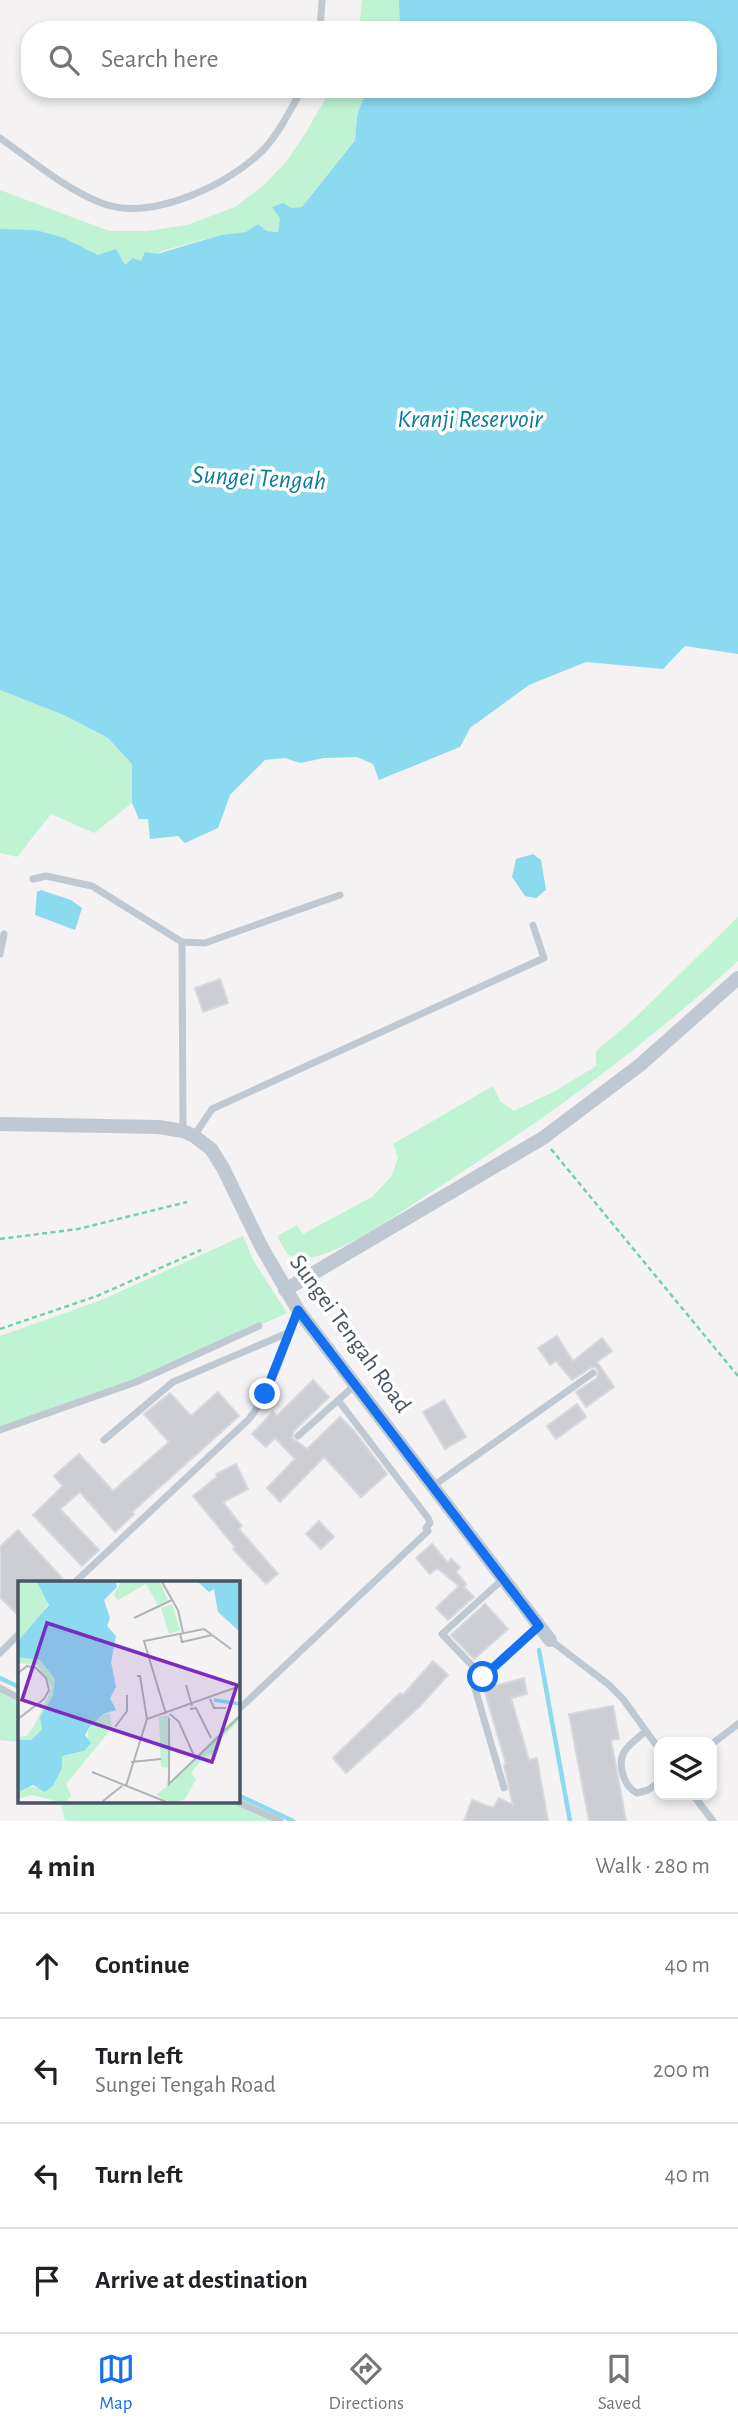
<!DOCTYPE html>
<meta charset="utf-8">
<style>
:root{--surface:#fff;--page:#f2f2f2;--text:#202124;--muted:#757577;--line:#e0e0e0;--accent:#1370ee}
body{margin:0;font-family:"Alegreya Sans",sans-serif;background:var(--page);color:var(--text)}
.controls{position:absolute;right:21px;bottom:21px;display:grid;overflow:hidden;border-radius:14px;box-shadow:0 4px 10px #0003}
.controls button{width:63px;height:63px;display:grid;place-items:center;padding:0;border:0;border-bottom:2px solid var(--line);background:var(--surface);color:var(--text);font:35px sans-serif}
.stop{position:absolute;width:21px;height:21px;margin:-16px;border:5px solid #1370ee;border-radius:50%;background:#fff}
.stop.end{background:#1370ee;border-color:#fff;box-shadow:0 2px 7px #0008}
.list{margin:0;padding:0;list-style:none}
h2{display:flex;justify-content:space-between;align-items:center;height:91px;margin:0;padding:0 28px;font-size:30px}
h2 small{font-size:23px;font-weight:400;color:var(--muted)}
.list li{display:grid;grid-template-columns:46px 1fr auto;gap:21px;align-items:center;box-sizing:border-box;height:105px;padding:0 28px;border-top:2px solid var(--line)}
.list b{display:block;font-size:26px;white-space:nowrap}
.list p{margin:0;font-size:23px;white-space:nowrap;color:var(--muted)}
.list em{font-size:23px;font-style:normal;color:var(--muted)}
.icon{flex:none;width:38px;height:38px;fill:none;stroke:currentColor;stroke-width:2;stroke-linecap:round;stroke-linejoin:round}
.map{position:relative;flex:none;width:738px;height:1821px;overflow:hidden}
.search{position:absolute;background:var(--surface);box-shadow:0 4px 10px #0003;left:21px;right:21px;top:21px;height:77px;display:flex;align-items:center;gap:18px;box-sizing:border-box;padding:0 24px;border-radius:28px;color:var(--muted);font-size:26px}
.sheet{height:511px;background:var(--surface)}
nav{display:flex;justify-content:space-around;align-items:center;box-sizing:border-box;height:98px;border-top:2px solid var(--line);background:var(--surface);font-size:19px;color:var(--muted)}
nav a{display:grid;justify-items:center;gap:4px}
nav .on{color:var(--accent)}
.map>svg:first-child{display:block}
</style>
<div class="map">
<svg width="738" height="1821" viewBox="0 0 738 1821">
<rect width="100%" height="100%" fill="#f4f2f2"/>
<!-- green -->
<g fill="#c0f2d4">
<polygon points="362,0 399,0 400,30 359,30"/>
<polygon points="331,89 370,89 363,99 357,116 355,139 302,207 291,208 280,218 279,232 267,231 258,224 246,232 221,235 165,250 141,261 125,265 98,255 62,237 36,230 0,229 0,190 109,231 147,231 187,225 235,207 263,186 286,162 305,134"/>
<polygon points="0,690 66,716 108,738 132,764 132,803 94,833 51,814 17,857 0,853"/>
<path d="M738,917v44c-93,85 -193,158 -299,226 -36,23 -74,52 -115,67 -12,5 -24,4 -36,1l-11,-19 20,-11 6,9 69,-37 20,-21 6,-19 -5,-13 100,-58 7,15 14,10 43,-21 39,-24v-15l40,-34z"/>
<polygon points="243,1236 253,1260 287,1313 136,1382 0,1430 0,1336 99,1301"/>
<polygon points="0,1688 19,1698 19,1742 0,1740"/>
<polygon points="60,1802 238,1802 280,1821 65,1821"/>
</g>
<!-- water -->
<g fill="#8cdaf0">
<polygon points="399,0 738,0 738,654 685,646 663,669 586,662 529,685 470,728 460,747 379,780 373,764 357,757 324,758 300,763 285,758 265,760 230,795 218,828 185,843 178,836 150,839 148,819 139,819 132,803 132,764 108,738 66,716 0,690 0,229 36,230 62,237 98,255 116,249 125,265 133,258 141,261 145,252 157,254 221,235 246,232 258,224 267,231 278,232 280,218 272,207 283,203 291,208 302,207 355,140 357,116 363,99 370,89 708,89 708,30 400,30"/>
<polygon points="533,854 541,860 546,890 536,898 525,896 512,877 516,859"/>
<polygon points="41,890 71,900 82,908 75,930 35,915 37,892"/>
</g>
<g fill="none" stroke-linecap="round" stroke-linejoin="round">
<!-- stream -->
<g stroke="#8cdaf0" stroke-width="4.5">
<polyline points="539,1650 570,1821"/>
<polyline points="0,1678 19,1687"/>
<polyline points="238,1795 293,1821"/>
</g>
</g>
<!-- building -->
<g fill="#ccced4" stroke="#d6d8dd" stroke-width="2">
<polygon points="220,979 228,1003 203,1012 195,988"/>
<polygon points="557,1336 573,1361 602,1338 612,1351 597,1362 614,1387 586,1407 576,1392 597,1378 598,1370 595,1367 590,1368 572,1380 556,1361 550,1365 538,1348"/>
<polygon points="313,1380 329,1397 294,1431 292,1438 307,1449 340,1417 354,1431 387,1474 361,1497 324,1457 280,1502 267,1488 295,1459 275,1438 266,1447 252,1434 273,1412 277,1416"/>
<polygon points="218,1392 239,1416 132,1512 134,1514 115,1532 80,1492 60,1509 99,1550 82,1566 33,1515 63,1486 54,1476 79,1454 113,1491 169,1442 144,1414 170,1393 191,1416"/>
<polygon points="444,1400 466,1437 445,1449 423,1412"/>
<polygon points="577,1404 586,1417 556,1439 547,1426"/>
<polygon points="236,1464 248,1489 223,1502 242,1526 239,1529 278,1574 266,1584 233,1549 235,1547 193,1496 217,1477 216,1474"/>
<polygon points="319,1521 334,1537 321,1549 306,1534"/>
<polygon points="18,1530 62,1578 57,1583 19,1583 19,1616 0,1597 0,1547"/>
<polygon points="432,1544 448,1563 451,1559 460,1567 456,1572 466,1584 464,1587 474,1597 448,1620 436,1608 459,1586 437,1568 430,1574 416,1558"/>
<polygon points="485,1604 508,1629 474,1659 451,1635"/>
<polygon points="433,1661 448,1675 420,1706 346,1773 333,1758 400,1693 403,1695"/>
<polygon points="524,1678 527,1694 511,1698 529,1760 537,1758 548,1821 464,1821 472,1800 493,1808 499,1798 513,1805 504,1765 506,1764 484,1689"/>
<polygon points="613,1706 619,1739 611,1740 626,1821 589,1821 569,1714"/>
</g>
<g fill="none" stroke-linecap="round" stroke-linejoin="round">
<!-- path -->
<g stroke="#76d2a6" stroke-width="2.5" stroke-dasharray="5 3.5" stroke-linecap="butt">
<polyline points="551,1149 738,1376"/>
<polyline points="0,1239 78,1229 187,1202"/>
<polyline points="0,1329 97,1296 201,1250"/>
</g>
<!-- service -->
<g stroke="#c0c9d2" stroke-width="7">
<polyline points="320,30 322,0"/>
<path d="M0,138c33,23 66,52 104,66 49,17 127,-20 161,-56 15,-17 26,-39 37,-59"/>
<polyline points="33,879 46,876 92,886 182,942 205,943 340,895"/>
<polyline points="182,942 183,1131"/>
<polyline points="0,954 4,934"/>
<polyline points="194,1136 212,1109 544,958 533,925"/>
<polyline points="0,1430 136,1382 259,1326"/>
<polyline points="298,1436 355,1385"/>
<polyline points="104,1440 173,1382 290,1332"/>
<polyline points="433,1486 593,1373"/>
<path d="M74,1583l175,-164c25,-31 35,-72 49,-109"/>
<polyline points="550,1640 608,1684 623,1699 659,1749"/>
<polyline points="0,1653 19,1634"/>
<polyline points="483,1677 442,1634 502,1580"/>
<polyline points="0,1688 19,1698"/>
<polyline points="238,1710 428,1531 426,1528 430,1523 428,1518 338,1400"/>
<path d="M646,1731c-16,14 -30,20 -23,44 3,8 6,14 14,18l11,-3 11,-8"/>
<polyline points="712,1744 738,1724"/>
<polyline points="504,1788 474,1685 539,1626"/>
<polyline points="693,1795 713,1821"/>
<polyline points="238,1802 280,1821"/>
</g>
<!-- minor -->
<g stroke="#c0c9d2" stroke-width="14">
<polyline points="0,1124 159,1127 183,1131 194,1136 211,1149 223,1168 261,1246 298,1310 550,1640"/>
<polyline points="285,1290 543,1138 640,1065 738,978"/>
</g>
</g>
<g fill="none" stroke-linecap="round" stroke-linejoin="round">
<!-- route -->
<polyline stroke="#1370ee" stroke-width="9" points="265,1394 298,1310 539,1626 483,1677"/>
</g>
<g text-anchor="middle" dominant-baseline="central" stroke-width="7" stroke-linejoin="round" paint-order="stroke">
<!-- street labels -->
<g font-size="24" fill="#495561" stroke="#fff">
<text transform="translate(350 1334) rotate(54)">Sungei Tengah Road</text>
</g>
<!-- water labels -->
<g font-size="26" font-style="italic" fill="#087c9d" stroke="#fff">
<text x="470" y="419">Kranji Reservoir</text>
<text transform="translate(259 478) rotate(3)">Sungei Tengah</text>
</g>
</g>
<!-- overview -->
<g transform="translate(18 1581)">
<rect width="222" height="222" fill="#f4f2f2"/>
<path d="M0,1h19l12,20 -14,24 -17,15zM103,1h39l8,18 -10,5 -12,-21 -28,16 -4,-5zM154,23l8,26 -11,4 -8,-26zM0,76l22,3 15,19 -1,17 -14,21 2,12 -11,11 -13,3v-6l8,-1 8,-10 18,-38 -14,-23 -20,-2zM222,132v7l-18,18 -4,16 -12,1 -15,18 5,6 -11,20 -13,4 -16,-8 10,-8 3,-19 -8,-1 -2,-50 10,-2 2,31 -2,37zM85,133h7l2,14 -46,56 5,12 -6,7 -34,-8 -13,4v-7l9,-6 20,4 6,-4 9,-18v-12l20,-4 6,-7v-15z" fill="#c0f2d4"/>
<path d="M19,1h79l1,5 -13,13 6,18 -3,8 9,10 -5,26 5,25 -6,11 6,12 -13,4 -14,14 -4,7 6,8 -7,8 -22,5v12l-9,18 -8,6 -12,-7 -15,7v-52h13l11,-11 -2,-12 13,-21 2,-17 -15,-19 -22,-3v-16l31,-36zM180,1h42v50l-22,-20 -4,-23 -5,3z" fill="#8cdaf0"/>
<path fill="none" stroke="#8cdaf0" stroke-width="3.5" d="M196,119l26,4"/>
<path fill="none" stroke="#b0b3b8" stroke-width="2" d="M144,1l16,28 5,23M116,37l38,-18M162,52l2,9 30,-7 19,14M0,92l9,-7 9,2 10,10 3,12 -5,9 -26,20M119,95h3l7,43M168,104l6,21M192,118l4,9h12M172,128l6,-1 15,30M148,133l-22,-73 60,-12 8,6M152,133l9,8 16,36M151,137v66l71,-68M97,146l12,-16v-16M113,181l30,-3M74,191l77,31M108,205l21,-67 93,-33M85,220l19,-15"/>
<path fill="#7b2cbf" fill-opacity="0.15" stroke="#7b2cbf" stroke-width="3.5" d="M29,42l190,62 -25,77 -190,-62z"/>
<rect width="222" height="222" fill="none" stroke="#495561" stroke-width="3.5"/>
</g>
</svg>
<div class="controls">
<button><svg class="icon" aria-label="layers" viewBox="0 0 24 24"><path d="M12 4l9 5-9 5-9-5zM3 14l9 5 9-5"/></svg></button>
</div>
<div class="stop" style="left:483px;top:1677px"></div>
<div class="stop end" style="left:265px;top:1394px"></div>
<div class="search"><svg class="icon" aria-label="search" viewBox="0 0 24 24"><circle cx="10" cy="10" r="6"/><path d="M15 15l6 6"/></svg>Search here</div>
</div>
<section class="sheet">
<h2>4 min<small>Walk · 280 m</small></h2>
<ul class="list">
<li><svg class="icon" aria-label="ahead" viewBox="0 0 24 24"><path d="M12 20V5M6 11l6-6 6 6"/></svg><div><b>Continue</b></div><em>40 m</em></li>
<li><svg class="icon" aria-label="left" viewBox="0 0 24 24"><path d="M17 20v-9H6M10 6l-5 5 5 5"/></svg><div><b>Turn left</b><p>Sungei Tengah Road</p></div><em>200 m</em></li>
<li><svg class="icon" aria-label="left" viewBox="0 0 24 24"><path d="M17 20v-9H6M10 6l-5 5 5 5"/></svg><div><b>Turn left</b></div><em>40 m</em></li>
<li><svg class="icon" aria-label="arrive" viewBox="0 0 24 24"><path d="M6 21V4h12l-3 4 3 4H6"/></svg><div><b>Arrive at destination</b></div></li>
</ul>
</section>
<nav>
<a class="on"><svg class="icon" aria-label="map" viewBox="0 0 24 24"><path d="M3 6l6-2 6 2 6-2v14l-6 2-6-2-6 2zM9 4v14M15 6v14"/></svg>Map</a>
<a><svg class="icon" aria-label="directions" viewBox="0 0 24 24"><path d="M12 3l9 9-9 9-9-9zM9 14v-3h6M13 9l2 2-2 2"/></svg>Directions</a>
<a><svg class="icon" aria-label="saved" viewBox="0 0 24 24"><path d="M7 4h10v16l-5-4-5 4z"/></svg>Saved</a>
</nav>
